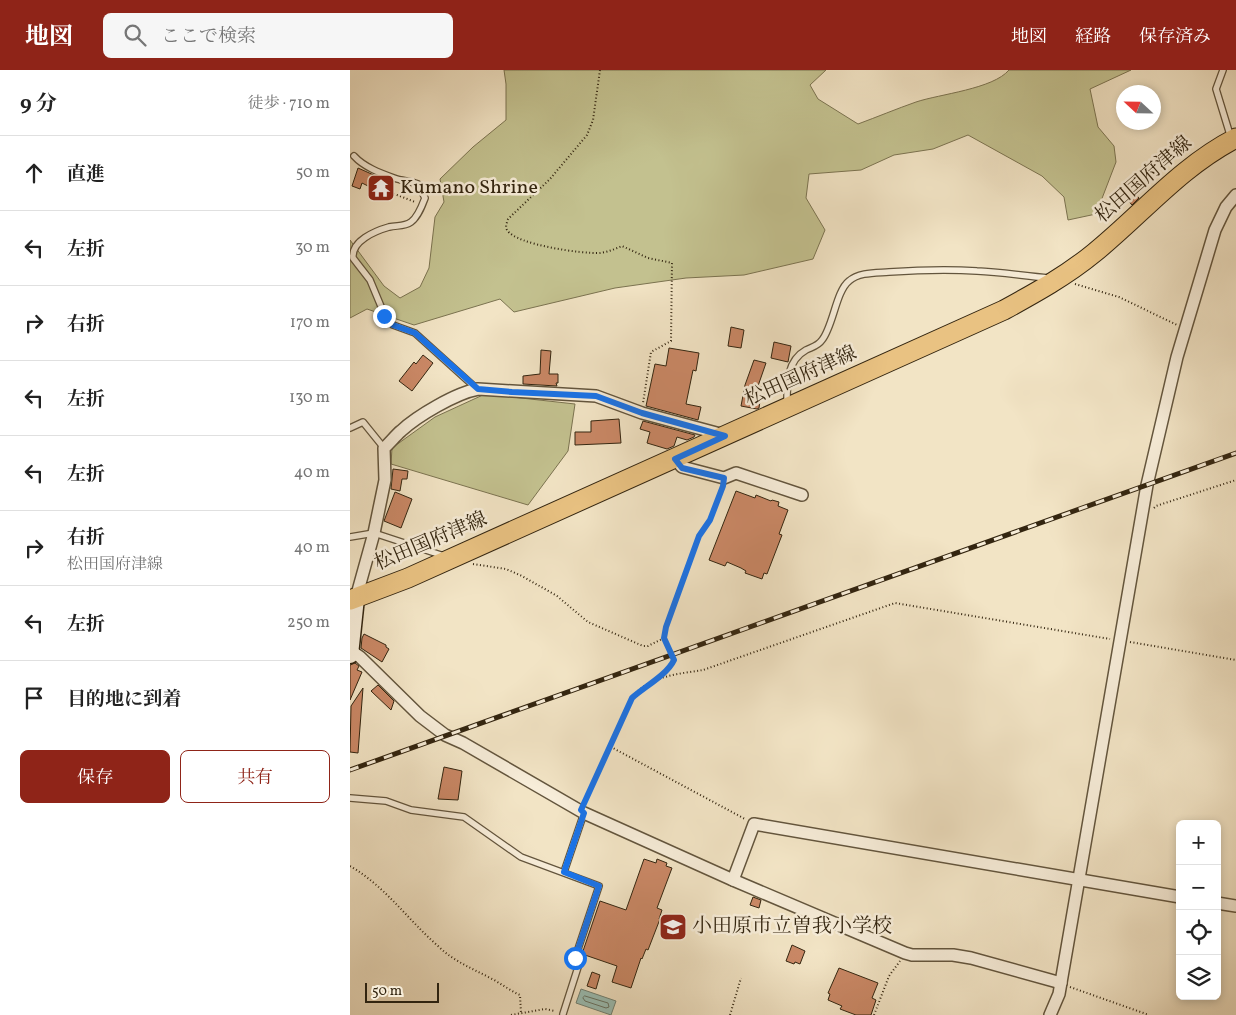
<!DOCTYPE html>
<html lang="ja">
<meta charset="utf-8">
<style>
:root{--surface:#fff;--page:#f6f6f6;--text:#222;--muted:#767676;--line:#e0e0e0;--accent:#8f2418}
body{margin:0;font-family:Vollkorn,"Noto Serif JP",serif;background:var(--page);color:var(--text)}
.controls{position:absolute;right:15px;bottom:15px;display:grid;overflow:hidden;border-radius:8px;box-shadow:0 2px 8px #0003}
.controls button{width:45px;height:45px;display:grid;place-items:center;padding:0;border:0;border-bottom:1px solid var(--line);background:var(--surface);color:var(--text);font:25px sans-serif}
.compass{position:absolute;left:766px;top:15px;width:45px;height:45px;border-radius:50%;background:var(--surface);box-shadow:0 2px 8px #0003;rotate:292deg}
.scale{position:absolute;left:15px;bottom:12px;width:74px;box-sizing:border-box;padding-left:5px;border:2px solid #332510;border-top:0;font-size:14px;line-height:18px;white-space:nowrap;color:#332510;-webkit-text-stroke:4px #f7edd9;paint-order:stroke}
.stop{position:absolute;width:15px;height:15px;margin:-11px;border:4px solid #1a73e8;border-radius:50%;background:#fff}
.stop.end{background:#1a73e8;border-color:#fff;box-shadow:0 1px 5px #0008}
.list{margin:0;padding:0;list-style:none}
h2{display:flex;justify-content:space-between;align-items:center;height:65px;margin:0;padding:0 20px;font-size:21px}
h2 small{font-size:16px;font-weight:400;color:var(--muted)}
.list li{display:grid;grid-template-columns:32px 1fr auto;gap:15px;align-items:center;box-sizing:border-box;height:75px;padding:0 20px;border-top:1px solid var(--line)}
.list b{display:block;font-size:19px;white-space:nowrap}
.list p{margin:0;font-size:16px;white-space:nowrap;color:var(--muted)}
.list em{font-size:16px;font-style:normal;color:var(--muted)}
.actions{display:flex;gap:10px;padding:15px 20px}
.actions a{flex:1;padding:11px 0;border:1px solid var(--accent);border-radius:8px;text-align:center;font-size:18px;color:var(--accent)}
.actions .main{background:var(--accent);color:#fff}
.icon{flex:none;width:28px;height:28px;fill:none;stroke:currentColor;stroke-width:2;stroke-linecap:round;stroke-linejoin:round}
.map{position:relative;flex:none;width:886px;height:945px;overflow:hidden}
header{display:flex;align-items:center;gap:30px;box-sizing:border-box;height:70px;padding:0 25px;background:var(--accent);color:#fff}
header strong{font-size:24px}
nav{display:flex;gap:28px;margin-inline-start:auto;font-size:18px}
.search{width:350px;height:45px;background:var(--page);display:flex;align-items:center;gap:12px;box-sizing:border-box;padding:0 18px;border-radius:8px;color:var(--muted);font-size:19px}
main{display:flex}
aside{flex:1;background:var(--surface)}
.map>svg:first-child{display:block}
</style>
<header>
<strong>地図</strong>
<div class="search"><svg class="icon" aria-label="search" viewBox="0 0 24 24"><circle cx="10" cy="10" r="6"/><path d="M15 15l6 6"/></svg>ここで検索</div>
<nav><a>地図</a><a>経路</a><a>保存済み</a></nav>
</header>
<main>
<aside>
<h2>9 分<small>徒歩 · 710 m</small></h2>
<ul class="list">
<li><svg class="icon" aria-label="ahead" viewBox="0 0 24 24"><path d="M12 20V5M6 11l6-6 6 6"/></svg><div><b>直進</b></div><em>50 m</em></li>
<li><svg class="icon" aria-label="left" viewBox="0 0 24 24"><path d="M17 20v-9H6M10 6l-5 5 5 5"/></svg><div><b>左折</b></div><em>30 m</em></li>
<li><svg class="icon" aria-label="right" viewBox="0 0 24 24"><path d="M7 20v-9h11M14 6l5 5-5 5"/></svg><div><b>右折</b></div><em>170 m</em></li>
<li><svg class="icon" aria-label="left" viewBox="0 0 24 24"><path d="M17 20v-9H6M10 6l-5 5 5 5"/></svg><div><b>左折</b></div><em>130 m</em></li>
<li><svg class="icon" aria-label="left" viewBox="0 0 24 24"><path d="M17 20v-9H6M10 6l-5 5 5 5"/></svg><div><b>左折</b></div><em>40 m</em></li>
<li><svg class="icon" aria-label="right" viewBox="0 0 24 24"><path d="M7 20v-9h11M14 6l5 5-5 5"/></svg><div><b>右折</b><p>松田国府津線</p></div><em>40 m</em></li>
<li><svg class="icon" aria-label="left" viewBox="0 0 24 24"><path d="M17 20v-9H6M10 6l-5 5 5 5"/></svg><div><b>左折</b></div><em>250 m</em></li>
<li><svg class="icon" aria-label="arrive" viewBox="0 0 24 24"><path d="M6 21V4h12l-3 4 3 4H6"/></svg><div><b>目的地に到着</b></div></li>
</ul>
<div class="actions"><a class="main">保存</a><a>共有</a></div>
</aside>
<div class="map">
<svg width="886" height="945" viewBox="0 0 886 945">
<rect width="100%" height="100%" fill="#f2e4c5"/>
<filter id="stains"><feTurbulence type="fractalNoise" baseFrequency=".004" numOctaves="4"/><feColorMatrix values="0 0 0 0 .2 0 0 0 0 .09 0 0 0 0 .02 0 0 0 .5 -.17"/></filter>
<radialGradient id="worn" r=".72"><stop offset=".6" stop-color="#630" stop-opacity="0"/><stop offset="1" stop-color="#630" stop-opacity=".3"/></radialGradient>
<!-- green -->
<g fill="#c3c18f" stroke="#7b7350">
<path d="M154,0h322l-16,15 8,14 40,25c19,-7 38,-15 58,-22 24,-8 77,-13 93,-32h122l-41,19 8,38 16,19 2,16 -20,52 -28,6 -4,-23 -22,-21 -74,-41 -35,14 -39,6 -33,15 -52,4 -3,24 19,32 -12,29 -69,16 -58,3 -71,10 -101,24 -14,-13 -86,26 -47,-16 -17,9v-78l34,46 16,12 20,-11 9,-19 6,-51 9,-15 -4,-23 33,-32 33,-27v-36z"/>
<polygon points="135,324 225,334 218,381 178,435 41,394 42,378 85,347"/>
</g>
<!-- water -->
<polygon fill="#9bbfb5" stroke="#718173" points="231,919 266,931 261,945 226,933"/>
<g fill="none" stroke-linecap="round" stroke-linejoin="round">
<!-- shore -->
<polygon stroke="#677262" stroke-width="1" points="235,926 258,933 259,937 256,938 235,931 233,928"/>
</g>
<!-- building -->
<g fill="#ca8866" stroke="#332510">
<polygon points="8,98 26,106 25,109 38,116 34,124 12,113 10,119 2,116"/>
<polygon points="777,115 789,128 782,135 770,121"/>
<polygon points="381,257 394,260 391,278 378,276"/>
<polygon points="424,272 441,276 438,292 421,288"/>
<polygon points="319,278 349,283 346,301 343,300 336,334 351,337 348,350 296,336 305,294 316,296"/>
<polygon points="191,280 201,281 199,304 208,304 208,313 206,313 207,316 173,314 173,306 190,304"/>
<polygon points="73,285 83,293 62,321 49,311 64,292 66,294"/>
<polygon points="404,290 416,293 408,316 412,317 409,338 407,339 391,336 395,315"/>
<polygon points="269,349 271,373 225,375 225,362 241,362 241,351"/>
<polygon points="293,351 345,365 344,367 337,370 327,367 324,376 317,379 297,373 300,362 290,359"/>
<polygon points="43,399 58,401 57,409 52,409 50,421 41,419"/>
<polygon points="386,421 405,428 406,425 421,431 422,430 429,432 428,436 438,440 429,464 432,465 417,504 414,503 412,509 395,503 396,501 391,498 377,492 375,496 359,490"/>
<polygon points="45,422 62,429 51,458 34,451"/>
<polygon points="14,564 36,575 36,577 39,579 32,592 11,578 12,568"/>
<polygon points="5,593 9,596 7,600 12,602 0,630 0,595"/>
<polygon points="28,615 44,631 41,640 21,621"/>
<polygon points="13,618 8,683 0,682 1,636"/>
<polygon points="94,697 112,701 108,730 88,729"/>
<polygon points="294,789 306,793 307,789 317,793 316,796 322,798 307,838 312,840 309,849 310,849 298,880 296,879 292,889 291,888 281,918 262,912 267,896 232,884 250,831 276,840"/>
<polygon points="403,827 411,830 409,838 400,835"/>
<polygon points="442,875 455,881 450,894 445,892 444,894 436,891"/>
<polygon points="489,898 528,913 522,928 526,930 521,945 506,945 490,939 492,936 478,930 480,924 478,923"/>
<polygon points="242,902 250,905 246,919 237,916"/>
</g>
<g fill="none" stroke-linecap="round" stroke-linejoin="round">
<defs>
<g id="lane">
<polyline points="873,0 866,19 881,68"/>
<path d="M4,86c10,11 26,17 40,22 8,3 16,3 24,6l7,14c-3,8 -7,19 -14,24 -7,5 -14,3 -22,5 -14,4 -38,14 -36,31l17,22 15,36 8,9 22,8 62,56"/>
<path d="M437,335c0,-20 -1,-44 19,-55 6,-3 12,-4 16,-10 11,-13 14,-49 27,-59 10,-9 27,-8 40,-9 29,-2 59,-3 88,-1 24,1 48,5 72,7"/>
<polyline points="0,358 13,352 34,378"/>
<polyline points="0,467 24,463 94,486"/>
<polyline points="0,728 36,731 61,740 114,747 171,787 249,816 225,888 229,894 213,944"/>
<polyline points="214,802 234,743"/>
</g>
<g id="street">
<polyline points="325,389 332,397 374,408 386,403 452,425"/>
<path d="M6,528l18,-65 11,-53 -1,-32c6,-5 11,-12 17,-17 16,-15 55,-38 77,-42l118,7 46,17 82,22"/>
<polyline points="0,580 10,587 70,646 95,665 113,673 234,743 383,810 555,883 562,885 603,885 621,888 711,913"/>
<polyline points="383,810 404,754 830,827"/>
<polyline points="867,833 886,836"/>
<polyline points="700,945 709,924 797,415 827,287 865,160 876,137 886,125"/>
</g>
<polyline id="secondary" points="0,585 6,528"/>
<path id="primary" d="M0,530l58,-22 596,-268c31,-17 62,-34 90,-57 48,-39 86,-86 142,-115"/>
</defs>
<!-- lane casing -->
<use href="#lane" stroke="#63553d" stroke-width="8"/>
<!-- street casing -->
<use href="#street" stroke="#63553d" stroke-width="14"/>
<!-- secondary casing -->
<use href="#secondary" stroke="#332510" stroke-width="19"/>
<!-- primary casing -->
<use href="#primary" stroke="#332510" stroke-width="21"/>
<!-- path -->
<g stroke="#332510" stroke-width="2" stroke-dasharray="1 2.5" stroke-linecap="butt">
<path d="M250,0l-7,50 -6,15 -37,44 -42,40c-1,4 -3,7 -1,11 9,15 76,24 93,23 8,-1 15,-4 22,-7l26,12 24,5 -1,78 -20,11 -8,51"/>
<polyline points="37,121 65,132"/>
<polyline points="725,214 769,227 827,255"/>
<polyline points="804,438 806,436 886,410"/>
<polyline points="123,494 156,499 172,506 207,526 238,552 293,576 298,576 314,568 316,557 349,466 361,450 373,417"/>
<polyline points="780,572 886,590"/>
<polyline points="308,608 321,596 324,590 315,569"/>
<path d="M261,677c6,-16 11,-34 20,-48 16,-23 47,-25 72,-29l192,-67 215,36"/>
<polyline points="235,731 261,677 395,749"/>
<path d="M0,796c36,21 57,53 88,80 16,16 36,23 56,34 9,5 17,11 26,15l1,18"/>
<polyline points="720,917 799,945"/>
<polyline points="161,945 195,939 205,941"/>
<polyline points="380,945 391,908"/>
<polyline points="524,945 539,906 550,891"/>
</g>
<!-- lane -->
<use href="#lane" stroke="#f7edd9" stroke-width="5.5"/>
<!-- street -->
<use href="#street" stroke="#f7edd9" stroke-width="11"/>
<!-- secondary -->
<use href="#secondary" stroke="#f7edd9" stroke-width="16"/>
<!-- primary -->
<use href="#primary" stroke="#e9c282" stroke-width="19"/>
<defs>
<polyline id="rail" points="0,700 886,383"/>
</defs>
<!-- rail casing -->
<use href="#rail" stroke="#332510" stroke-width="5"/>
<!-- rail -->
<use href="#rail" stroke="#f7edd9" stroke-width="3" stroke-dasharray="9" stroke-linecap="butt"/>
</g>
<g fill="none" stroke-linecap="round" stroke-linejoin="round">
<!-- route -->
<path stroke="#1a73e8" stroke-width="6" d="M34,246l9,9 22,8 63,56 34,3 84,4 46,17 83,23 -50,23 7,9 42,10 -1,8 -13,34 -11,16 -33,91 -2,11 10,22c-7,15 -30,27 -42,38l-51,112 3,3 -20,59 35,14 -24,72"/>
</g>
<!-- icons -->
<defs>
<symbol id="temple-square" viewBox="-11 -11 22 22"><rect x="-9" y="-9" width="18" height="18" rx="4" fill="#8f2418" stroke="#f7edd9"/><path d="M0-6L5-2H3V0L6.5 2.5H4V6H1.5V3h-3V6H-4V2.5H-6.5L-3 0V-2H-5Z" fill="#fff"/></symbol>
<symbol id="school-square" viewBox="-11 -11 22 22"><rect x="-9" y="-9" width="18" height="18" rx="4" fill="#8f2418" stroke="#f7edd9"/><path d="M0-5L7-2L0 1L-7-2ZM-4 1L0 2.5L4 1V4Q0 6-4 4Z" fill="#fff"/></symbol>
</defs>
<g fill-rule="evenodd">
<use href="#temple-square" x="15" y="102" width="32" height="32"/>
<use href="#school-square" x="307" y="841" width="32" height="32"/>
</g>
<g text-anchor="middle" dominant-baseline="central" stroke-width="5" stroke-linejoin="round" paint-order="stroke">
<!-- street labels -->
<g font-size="20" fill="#332510" stroke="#f7edd9">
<text transform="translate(794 110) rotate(-41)">松田国府津線</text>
<text transform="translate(451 307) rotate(-24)">松田国府津線</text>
<text transform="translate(81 472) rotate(-23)">松田国府津線</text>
</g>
<!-- poi labels -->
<g font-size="20" fill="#332510" stroke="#f7edd9" text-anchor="start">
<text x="50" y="118">Kumano Shrine</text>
<text x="342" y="857">小田原市立曽我小学校</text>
</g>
</g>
<rect width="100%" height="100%" filter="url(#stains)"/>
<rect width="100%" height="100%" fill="url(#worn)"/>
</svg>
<div class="controls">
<button>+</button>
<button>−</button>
<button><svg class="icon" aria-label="locate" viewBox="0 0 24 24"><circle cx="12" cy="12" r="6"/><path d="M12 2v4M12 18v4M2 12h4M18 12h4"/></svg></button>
<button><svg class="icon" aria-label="layers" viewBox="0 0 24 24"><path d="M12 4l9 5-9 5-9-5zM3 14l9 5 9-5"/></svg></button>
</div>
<svg class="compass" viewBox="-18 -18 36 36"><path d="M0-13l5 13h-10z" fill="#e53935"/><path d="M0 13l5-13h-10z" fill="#767676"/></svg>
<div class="scale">50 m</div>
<div class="stop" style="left:225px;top:888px"></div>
<div class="stop end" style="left:34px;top:246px"></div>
</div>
</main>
